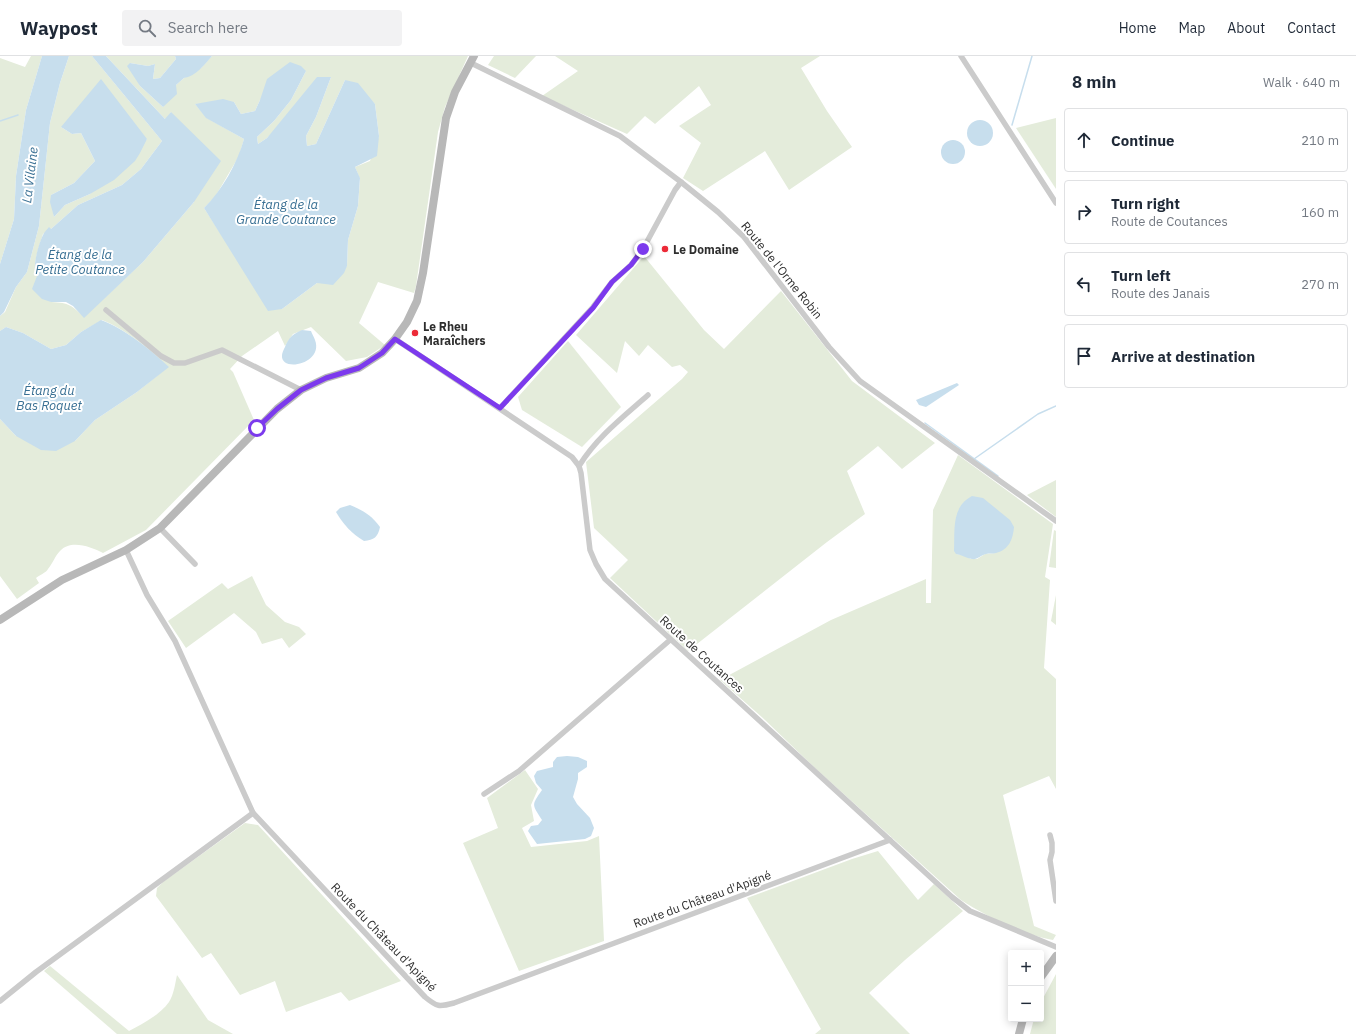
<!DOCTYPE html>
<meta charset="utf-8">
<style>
:root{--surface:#fff;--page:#f2f2f3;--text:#1f2937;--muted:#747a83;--line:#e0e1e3}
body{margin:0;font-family:"IBM Plex Sans",sans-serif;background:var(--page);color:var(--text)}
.controls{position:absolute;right:12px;bottom:12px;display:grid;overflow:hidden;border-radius:4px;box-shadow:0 2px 10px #0003}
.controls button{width:36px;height:36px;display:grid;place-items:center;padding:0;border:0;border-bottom:1px solid var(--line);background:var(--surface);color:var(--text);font:20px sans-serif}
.stop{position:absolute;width:12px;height:12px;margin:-9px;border:3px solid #7c3aed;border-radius:50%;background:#fff}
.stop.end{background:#7c3aed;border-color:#fff;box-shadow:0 1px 4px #0008}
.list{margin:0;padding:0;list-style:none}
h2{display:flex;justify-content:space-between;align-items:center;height:52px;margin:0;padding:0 16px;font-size:17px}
h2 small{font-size:13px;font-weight:400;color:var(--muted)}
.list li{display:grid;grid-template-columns:26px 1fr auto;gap:12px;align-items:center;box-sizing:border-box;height:64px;margin:0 8px 8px;padding:0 8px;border:1px solid var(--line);border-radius:4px}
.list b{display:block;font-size:15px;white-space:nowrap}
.list p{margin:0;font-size:13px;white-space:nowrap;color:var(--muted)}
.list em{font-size:13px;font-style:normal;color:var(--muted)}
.icon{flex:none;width:22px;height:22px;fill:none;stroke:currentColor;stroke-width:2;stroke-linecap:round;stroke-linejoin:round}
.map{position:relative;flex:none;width:1056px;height:978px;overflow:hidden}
header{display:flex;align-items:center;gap:24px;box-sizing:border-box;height:56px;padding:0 20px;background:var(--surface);border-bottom:1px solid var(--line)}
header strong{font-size:19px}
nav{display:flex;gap:22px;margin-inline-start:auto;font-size:14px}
.search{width:280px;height:36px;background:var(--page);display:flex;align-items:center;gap:10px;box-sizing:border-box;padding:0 14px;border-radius:4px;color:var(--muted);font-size:15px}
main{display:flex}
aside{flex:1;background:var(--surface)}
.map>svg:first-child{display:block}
</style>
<header>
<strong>Waypost</strong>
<div class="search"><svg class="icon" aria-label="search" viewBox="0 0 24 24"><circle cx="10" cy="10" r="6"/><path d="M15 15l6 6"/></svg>Search here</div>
<nav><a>Home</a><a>Map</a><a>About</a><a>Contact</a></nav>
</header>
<main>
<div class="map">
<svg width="1056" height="978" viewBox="0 0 1056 978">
<rect width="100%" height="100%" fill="#fff"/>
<!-- green -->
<g fill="#e4ecdb" fill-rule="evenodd">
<polygon points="31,0 42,0 26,54 16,120 14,163 0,208 0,2 25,11"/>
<path d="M69,0h23l70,85 -21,28 -19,16 -44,20 -27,24 -8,5c-3,10 -8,22 -8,34 0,9 11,25 16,34 19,1 20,3 33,15l59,-55 51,-60 -23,-90 -5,8 -60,-64h69l1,3 -16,19 -7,1 2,-15 -7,2 -18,-3 10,23 23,21 13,-22 8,-7 17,-10 11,-12h256l-23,51 -7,25 -22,154 -2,7 -36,-11 -19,41 26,22 -18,12 -21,4 -35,-34 -18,7 -8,12 -7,-15 -36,25 -12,13 3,3 21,48 -108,110 -43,23c-12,-6 -32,-14 -43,-2 -5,5 -7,12 -12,18 -2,4 -9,6 -12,9l3,5 -22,16 -17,-23v-157l16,17 59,5 20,-21 42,-28 31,-25c-16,-16 -44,-39 -66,-47l-21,12 -15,13 -15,4 -28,-16 -17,-6 -6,4v-15l5,-4 11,-25 11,-15 12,-46 11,-103 10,-40zM306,15l-15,29 -17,21 -17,16 1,7 9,-6 64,-61 -15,40 -10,19 1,10 9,-2 29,-64 30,24 4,32 -9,25 -15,6 5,12 -2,27 -10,34 -1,26 -30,17 -35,26 -47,-53 -31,-48 11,-11 24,-41 5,-17 -37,-21 -12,-14 39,-2 7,12 14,-3 5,-11zM61,71l86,12 -57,55 -25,11 -11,12 -3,-22 23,-12 21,-22 -14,-28 -9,1z"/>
<polygon points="494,0 536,0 515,22 488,9"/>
<polygon points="555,0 820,0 801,12 827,55 852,91 789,134 765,95 703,135 683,122 701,87 679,70 711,49 699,30 655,68 645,60 627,78 542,40 578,15"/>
<polygon points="1056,62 1056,133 1016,72"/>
<polygon points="644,200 704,274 724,293 781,235 852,325 935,387 902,413 878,390 847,415 865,458 827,486 688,595 610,522 628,504 594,472 586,406 682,323 688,316 680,309 672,311 648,289 639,300 625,285 617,317 576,279"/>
<polygon points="568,285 621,351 582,391 522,354 518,341"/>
<path d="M958,399l95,69 -8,53 5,3 -6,88 12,11v110l-7,-13 -46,19 31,131 22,9 -3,5c-25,-4 -70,-25 -92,-40l-146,-132 -50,-48 -45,-40 111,-60 95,-41v24h5l2,-93zM996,497l-11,1 -8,5h-6l-7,-4 -8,-1z"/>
<polygon points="1056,424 1056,461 1027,439"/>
<polygon points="1054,474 1056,475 1056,512 1049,511"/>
<polygon points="252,520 266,549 285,566 299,571 306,578 289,592 282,582 262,588 256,576 234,557 186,592 168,565 222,527 228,533"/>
<polygon points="1056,539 1056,569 1051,565"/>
<polygon points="525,714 538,733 531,749 534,765 522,772 531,791 587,785 599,780 604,885 519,915 463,787 498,772 487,742"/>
<polygon points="245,767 258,769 401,925 349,945 341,936 286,956 275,925 240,939 211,897 202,902 156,840 157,832 163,826"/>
<polygon points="878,795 918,844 934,828 963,855 905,904 869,937 910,978 815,978 821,973 747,842 852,803"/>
<path d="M50,910l79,65c13,-7 31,-16 40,-29 5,-8 6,-18 8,-27l31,45 25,14h-116l-73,-63z"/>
<polygon points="1056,918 1056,978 1030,978 1034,963 1041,963 1041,946"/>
</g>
<!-- water -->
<g fill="#c7deed">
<polygon points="42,0 69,0 60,27 50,67 39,170 27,216 16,231 4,256 0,260 0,208 14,163 16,120 26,54"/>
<path d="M92,0h14l59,63 6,-7 50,49 -27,41 -51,60 -59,56 -11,-12 -7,-4h-15l-9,-3 -10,-10 5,-13c-6,-7 2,-33 6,-41 1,-3 4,-5 6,-8l2,2 27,-24 44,-20 19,-16 21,-28z"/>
<path d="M175,0h37c-7,8 -17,21 -28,22l-8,7 1,9 -14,13 -23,-21 -13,-20 3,-3 18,3 7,-2 -2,15 7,-1 16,-19z"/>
<path d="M290,6l11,4 5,5 -15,29 -17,21 -17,16 1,7 9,-6 50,-61h14l-15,40 -10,19 1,10 9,-2 29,-64 13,3 17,21 4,32 -2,20 -22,11 5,11 -2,28 -10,34 -1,26 -3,7 -11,12 -16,-2 -35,26 -14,2 -64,-103c18,-18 33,-44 40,-69l-38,-21 -11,-14 28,-5 11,3 7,12 14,-3 5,-11 7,-21z"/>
<polygon points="101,23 147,83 140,97 135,105 114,124 90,138 65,149 54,161 50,146 51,139 74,127 95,105 81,77 72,78 61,71"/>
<circle cx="980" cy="77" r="13"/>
<circle cx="953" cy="96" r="12"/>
<path d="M101,264c23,8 51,31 68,47l-32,25 -42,28 -20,21 -19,10 -15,-1 -25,-14 -16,-17v-88l6,-4 17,6 28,16 15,-4 15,-13z"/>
<path d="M302,274l9,1c1,3 3,6 4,9 9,24 -35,33 -33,15 0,-2 2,-6 3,-8 4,-10 8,-13 17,-17z"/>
<polygon points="957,327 959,329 926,351 919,349 916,344"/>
<path d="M972,440l11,2 27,22 4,7c-1,12 -5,23 -18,26 -3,1 -7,0 -10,1 -5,1 -9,6 -14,5 -6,-1 -10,-4 -16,-5l-2,-3c1,-21 -3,-44 18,-55z"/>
<path d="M350,449c14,6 21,10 30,22 -2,10 -6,13 -16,14 -13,-8 -20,-16 -28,-29l4,-4z"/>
<path d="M567,700l11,1 9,4v6l-9,6v6l-5,18 4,7 13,14 4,10 -3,8 -6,3 -48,5 -7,-10 -2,-3 3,-5 7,-1 4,-5c-10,-16 -11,-14 0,-30l-6,-7 -2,-7 3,-5 16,-4v-5l4,-5z"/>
</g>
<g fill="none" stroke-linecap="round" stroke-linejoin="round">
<!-- stream -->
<g stroke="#c7deed" stroke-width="1.5">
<polyline points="0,65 18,59"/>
<polyline points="1012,69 1032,0"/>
<polyline points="925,367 998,420"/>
<polyline points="974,403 1038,358 1056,350"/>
</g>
<!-- street -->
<g stroke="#cbcbcb" stroke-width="5.5">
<polyline points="961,0 1056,147"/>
<polyline points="471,7 620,80 681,126 718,156 744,181 829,291 860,325 1056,465"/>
<polyline points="106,254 161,300 174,307 185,307 222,294 301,334"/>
<polyline points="395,283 572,401 579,410 581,417 590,494 596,508 605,523 952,841 970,855 1056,891"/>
<polyline points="500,352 593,251 612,226 631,209 643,193 675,134 681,126"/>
<path d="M579,410c18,-29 44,-49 69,-71"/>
<polyline points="160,472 195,508"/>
<path d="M126,494l21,45 28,46 78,172 172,184c12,10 14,10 29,6l436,-163"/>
<polyline points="484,738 519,715 670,584"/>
<polyline points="1050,779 1052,787 1052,796 1050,804 1056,845"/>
<polyline points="0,945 36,916 253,757"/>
</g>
<!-- secondary -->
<g stroke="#b8b8b8" stroke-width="8">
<polyline points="0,564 62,524 126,494 160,472 277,353 301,334 326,322 359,312 382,297 395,283 407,266 417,245 423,217 446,62 455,36 474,0"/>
<polyline points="1041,921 1056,900"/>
<polyline points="1019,978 1023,963"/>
</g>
</g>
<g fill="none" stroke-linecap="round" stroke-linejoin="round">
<!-- route -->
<polyline stroke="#7c3aed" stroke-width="5" points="257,372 277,353 301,334 326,322 359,312 382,297 395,283 500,352 593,252 612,226 631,209 643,193"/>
</g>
<!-- markers -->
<g fill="#ec2a37" stroke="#fff" stroke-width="1.5">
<circle cx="665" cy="193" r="4"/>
<circle cx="415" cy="277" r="4"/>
</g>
<g text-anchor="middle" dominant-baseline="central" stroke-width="4" stroke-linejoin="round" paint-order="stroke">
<!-- poi labels -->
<g font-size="12" font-weight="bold" fill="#2e2e2e" stroke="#fff" text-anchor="start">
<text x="673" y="193">Le Domaine</text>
<text x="423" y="270">Le Rheu<tspan x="423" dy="14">Maraîchers</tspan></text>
</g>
<!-- street labels -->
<g font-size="12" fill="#2e2e2e" stroke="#fff">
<text transform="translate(782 214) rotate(51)">Route de l'Orme Robin</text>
<text transform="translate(702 598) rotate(42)">Route de Coutances</text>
<text transform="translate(702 843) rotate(-20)">Route du Château d'Apigné</text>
<text transform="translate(384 881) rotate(46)">Route du Château d'Apigné</text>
</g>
<!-- water labels -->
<g font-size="13" font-style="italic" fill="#397094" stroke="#fff">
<text transform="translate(30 119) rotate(-83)">La Vilaine</text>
<text x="286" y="148">Étang de la<tspan x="286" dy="15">Grande Coutance</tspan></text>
<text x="80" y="198">Étang de la<tspan x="80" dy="15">Petite Coutance</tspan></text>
<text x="49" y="334">Étang du<tspan x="49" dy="15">Bas Roquet</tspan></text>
</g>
</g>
</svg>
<div class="controls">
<button>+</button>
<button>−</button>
</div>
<div class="stop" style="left:257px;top:372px"></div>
<div class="stop end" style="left:643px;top:193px"></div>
</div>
<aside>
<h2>8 min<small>Walk · 640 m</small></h2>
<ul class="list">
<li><svg class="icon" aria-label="ahead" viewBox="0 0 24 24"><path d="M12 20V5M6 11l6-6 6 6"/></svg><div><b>Continue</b></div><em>210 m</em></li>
<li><svg class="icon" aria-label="right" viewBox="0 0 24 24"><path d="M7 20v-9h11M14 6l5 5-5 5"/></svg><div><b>Turn right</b><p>Route de Coutances</p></div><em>160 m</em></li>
<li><svg class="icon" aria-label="left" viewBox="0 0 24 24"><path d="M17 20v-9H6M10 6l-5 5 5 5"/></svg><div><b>Turn left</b><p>Route des Janais</p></div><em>270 m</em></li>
<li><svg class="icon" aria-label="arrive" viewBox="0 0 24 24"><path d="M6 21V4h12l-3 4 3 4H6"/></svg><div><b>Arrive at destination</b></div></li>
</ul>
</aside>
</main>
